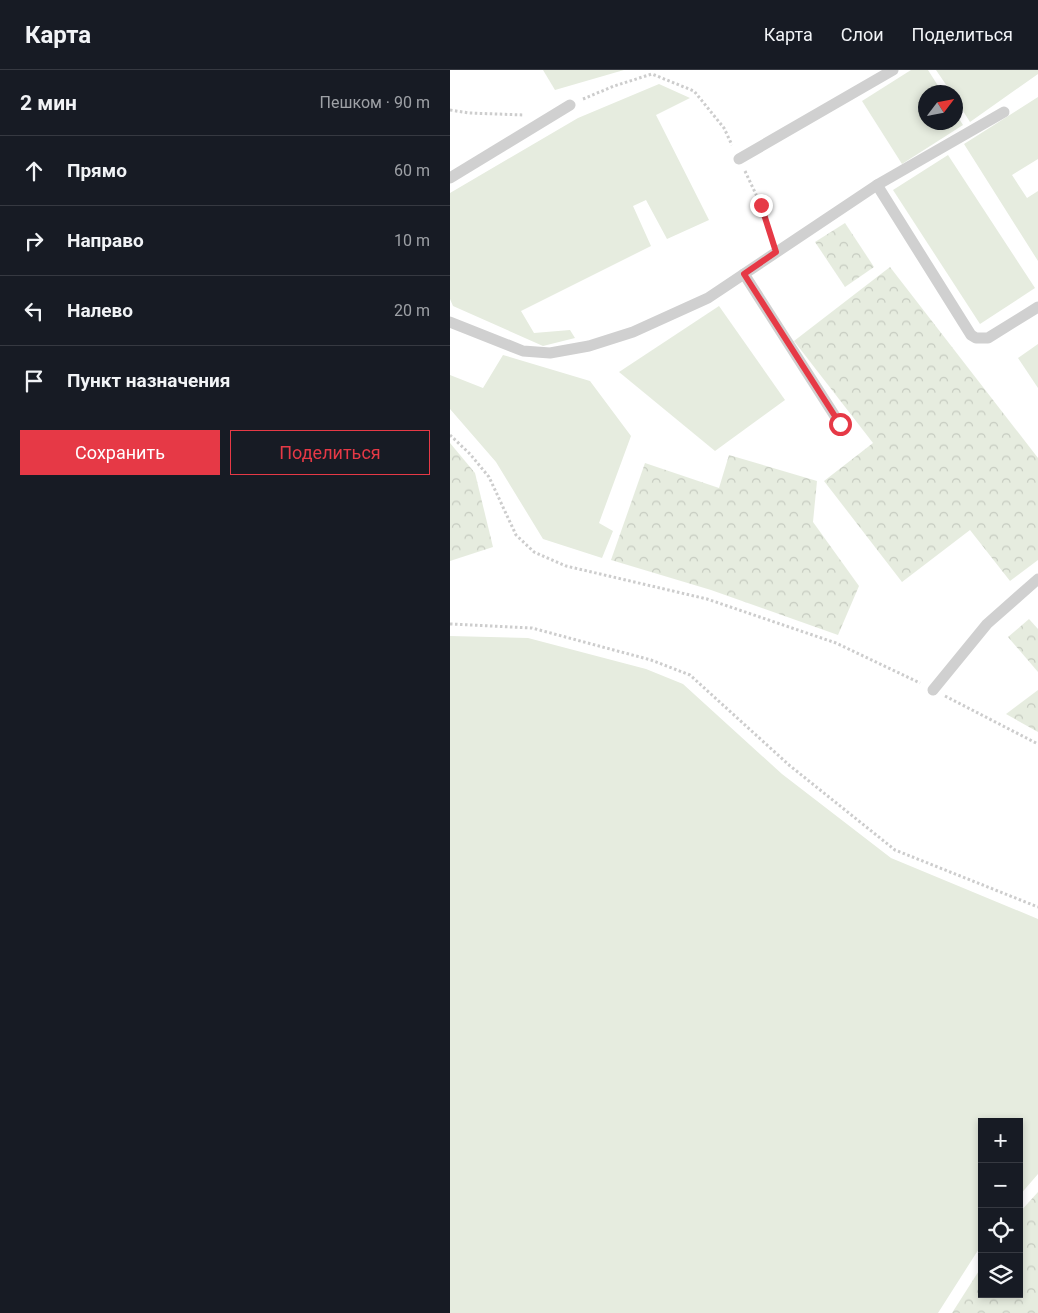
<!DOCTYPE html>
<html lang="ru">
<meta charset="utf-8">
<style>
:root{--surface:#171b24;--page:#20242c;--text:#f1f3f6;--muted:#9ea1a6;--line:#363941;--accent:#e63946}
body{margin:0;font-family:Roboto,sans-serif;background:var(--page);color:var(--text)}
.controls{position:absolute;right:15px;bottom:15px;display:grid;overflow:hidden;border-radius:0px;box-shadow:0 2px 8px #0003}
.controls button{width:45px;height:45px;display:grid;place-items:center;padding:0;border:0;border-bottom:1px solid var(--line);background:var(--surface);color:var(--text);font:25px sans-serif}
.compass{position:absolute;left:468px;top:15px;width:45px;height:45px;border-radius:50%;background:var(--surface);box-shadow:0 2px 8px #0003;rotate:58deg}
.stop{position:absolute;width:15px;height:15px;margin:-11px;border:4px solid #e63946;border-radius:50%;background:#fff}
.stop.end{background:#e63946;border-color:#fff;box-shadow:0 1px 5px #0008}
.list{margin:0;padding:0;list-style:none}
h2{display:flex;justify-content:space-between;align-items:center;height:65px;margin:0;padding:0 20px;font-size:21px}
h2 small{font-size:16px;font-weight:400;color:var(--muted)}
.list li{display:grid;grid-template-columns:32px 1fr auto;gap:15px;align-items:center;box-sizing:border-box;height:70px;padding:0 20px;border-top:1px solid var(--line)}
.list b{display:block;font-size:19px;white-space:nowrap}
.list em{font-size:16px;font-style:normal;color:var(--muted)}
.actions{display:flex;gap:10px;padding:15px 20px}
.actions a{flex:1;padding:11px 0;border:1px solid var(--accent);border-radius:0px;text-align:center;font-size:18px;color:var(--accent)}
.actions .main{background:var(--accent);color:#fff}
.icon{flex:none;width:28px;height:28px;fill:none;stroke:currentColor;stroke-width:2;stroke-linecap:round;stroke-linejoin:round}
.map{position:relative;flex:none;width:588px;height:1243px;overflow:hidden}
header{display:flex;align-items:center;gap:30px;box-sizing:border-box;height:70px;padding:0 25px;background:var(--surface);border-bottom:1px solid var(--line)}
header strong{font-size:24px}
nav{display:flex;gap:28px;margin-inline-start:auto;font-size:18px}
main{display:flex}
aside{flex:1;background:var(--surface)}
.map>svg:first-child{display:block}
</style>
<header>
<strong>Карта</strong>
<nav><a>Карта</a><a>Слои</a><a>Поделиться</a></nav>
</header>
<main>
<aside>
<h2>2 мин<small>Пешком · 90 m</small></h2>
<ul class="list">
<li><svg class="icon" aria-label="ahead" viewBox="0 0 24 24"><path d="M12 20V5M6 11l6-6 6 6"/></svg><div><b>Прямо</b></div><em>60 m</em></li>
<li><svg class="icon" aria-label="right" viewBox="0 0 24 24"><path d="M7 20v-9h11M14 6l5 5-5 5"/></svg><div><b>Направо</b></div><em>10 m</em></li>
<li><svg class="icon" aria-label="left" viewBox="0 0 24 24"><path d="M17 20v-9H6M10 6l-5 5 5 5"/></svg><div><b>Налево</b></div><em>20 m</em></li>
<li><svg class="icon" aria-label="arrive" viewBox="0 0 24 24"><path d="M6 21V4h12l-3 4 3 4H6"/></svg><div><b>Пункт назначения</b></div></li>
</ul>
<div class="actions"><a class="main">Сохранить</a><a>Поделиться</a></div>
</aside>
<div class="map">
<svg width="588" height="1243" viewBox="0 0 588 1243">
<defs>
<pattern id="forest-crowns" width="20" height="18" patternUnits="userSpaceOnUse" patternTransform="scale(1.25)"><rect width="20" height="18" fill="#e6ecdf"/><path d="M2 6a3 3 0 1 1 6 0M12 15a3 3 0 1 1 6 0" fill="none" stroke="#c6cbc0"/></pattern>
</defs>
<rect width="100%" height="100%" fill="#fff"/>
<!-- green -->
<g fill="#e6ecdf">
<polygon points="93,0 174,0 105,20"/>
<polygon points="461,0 478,0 492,22 476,22 476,52 506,52 506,44 513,55 452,94 412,31"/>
<polygon points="486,0 588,0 588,4 520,52 506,30 506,22 501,22"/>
<polygon points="209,14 240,28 206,45 259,150 217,169 196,130 183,136 201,176 71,241 84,263 120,260 125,268 93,276 3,236 0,229 0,123 128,48"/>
<polygon points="588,27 588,89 562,105 577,128 588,121 588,191 514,74"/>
<polygon points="498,85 585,218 530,254 443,120"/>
<polygon points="269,236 335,330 265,381 169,302"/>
<polygon points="588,274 588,318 568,288"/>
<polygon points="53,285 140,311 181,366 149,453 163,461 152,488 93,469 46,392 0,339 0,305 33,318"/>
<polygon points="0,566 78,568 196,599 233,614 332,704 441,788 588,849 588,1104 569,1126 569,1052 532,1052 532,1174 488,1243 0,1243"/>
</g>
<!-- forest -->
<g fill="url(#forest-crowns)">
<polygon points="395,153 424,197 395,217 365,172"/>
<polygon points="440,197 588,388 588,490 560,511 520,460 452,512 374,411 423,373 344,271"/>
<polygon points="0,373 25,403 43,477 0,491"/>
<polygon points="279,385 367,411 363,452 409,516 388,565 261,520 161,490 195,393 269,418"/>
<polygon points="579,549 588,559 588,602 558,567"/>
<polygon points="588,620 588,662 556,644"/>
<polygon points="588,1122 588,1243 502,1243 532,1196 532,1224 569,1224 569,1143"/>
</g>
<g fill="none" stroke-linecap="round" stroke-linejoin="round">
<!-- path -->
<g stroke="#cdcdcd" stroke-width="3" stroke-dasharray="2.5 2.5" stroke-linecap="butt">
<polyline points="133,29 164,16 202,4 244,21 274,58 282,75"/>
<polyline points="0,40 19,43 74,45"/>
<polyline points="295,101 311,135 321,167"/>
<polyline points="0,365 20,384 39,407 66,465 84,482 116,496 257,529 386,573 470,613"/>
<polyline points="0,554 82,558 201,590 240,605 339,695 445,780 588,837"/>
<polyline points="495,626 588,674"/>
</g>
<!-- service -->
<g stroke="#d0d0d0" stroke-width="11">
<polyline points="289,89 443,0"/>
<polyline points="0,108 120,35"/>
<polyline points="427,115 554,42"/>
<polyline points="294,204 390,354"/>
<polyline points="0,252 73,281 100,283 139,276 183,262 258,228 427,115 521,265 526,268 538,268 588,237"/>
<polyline points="483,620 537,554 588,509"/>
</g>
</g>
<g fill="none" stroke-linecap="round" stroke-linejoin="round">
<!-- route -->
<polyline stroke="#e63946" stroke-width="6" points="311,135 326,182 294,204 390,354"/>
</g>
</svg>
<div class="controls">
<button>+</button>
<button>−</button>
<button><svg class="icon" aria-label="locate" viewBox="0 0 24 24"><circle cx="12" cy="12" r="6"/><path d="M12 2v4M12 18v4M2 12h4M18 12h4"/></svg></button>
<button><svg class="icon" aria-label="layers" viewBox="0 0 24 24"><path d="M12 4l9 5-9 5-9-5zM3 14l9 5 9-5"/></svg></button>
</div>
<svg class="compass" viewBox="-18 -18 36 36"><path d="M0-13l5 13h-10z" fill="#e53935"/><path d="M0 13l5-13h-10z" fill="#9ea1a6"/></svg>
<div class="stop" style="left:390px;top:354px"></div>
<div class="stop end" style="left:311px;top:135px"></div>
</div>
</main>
